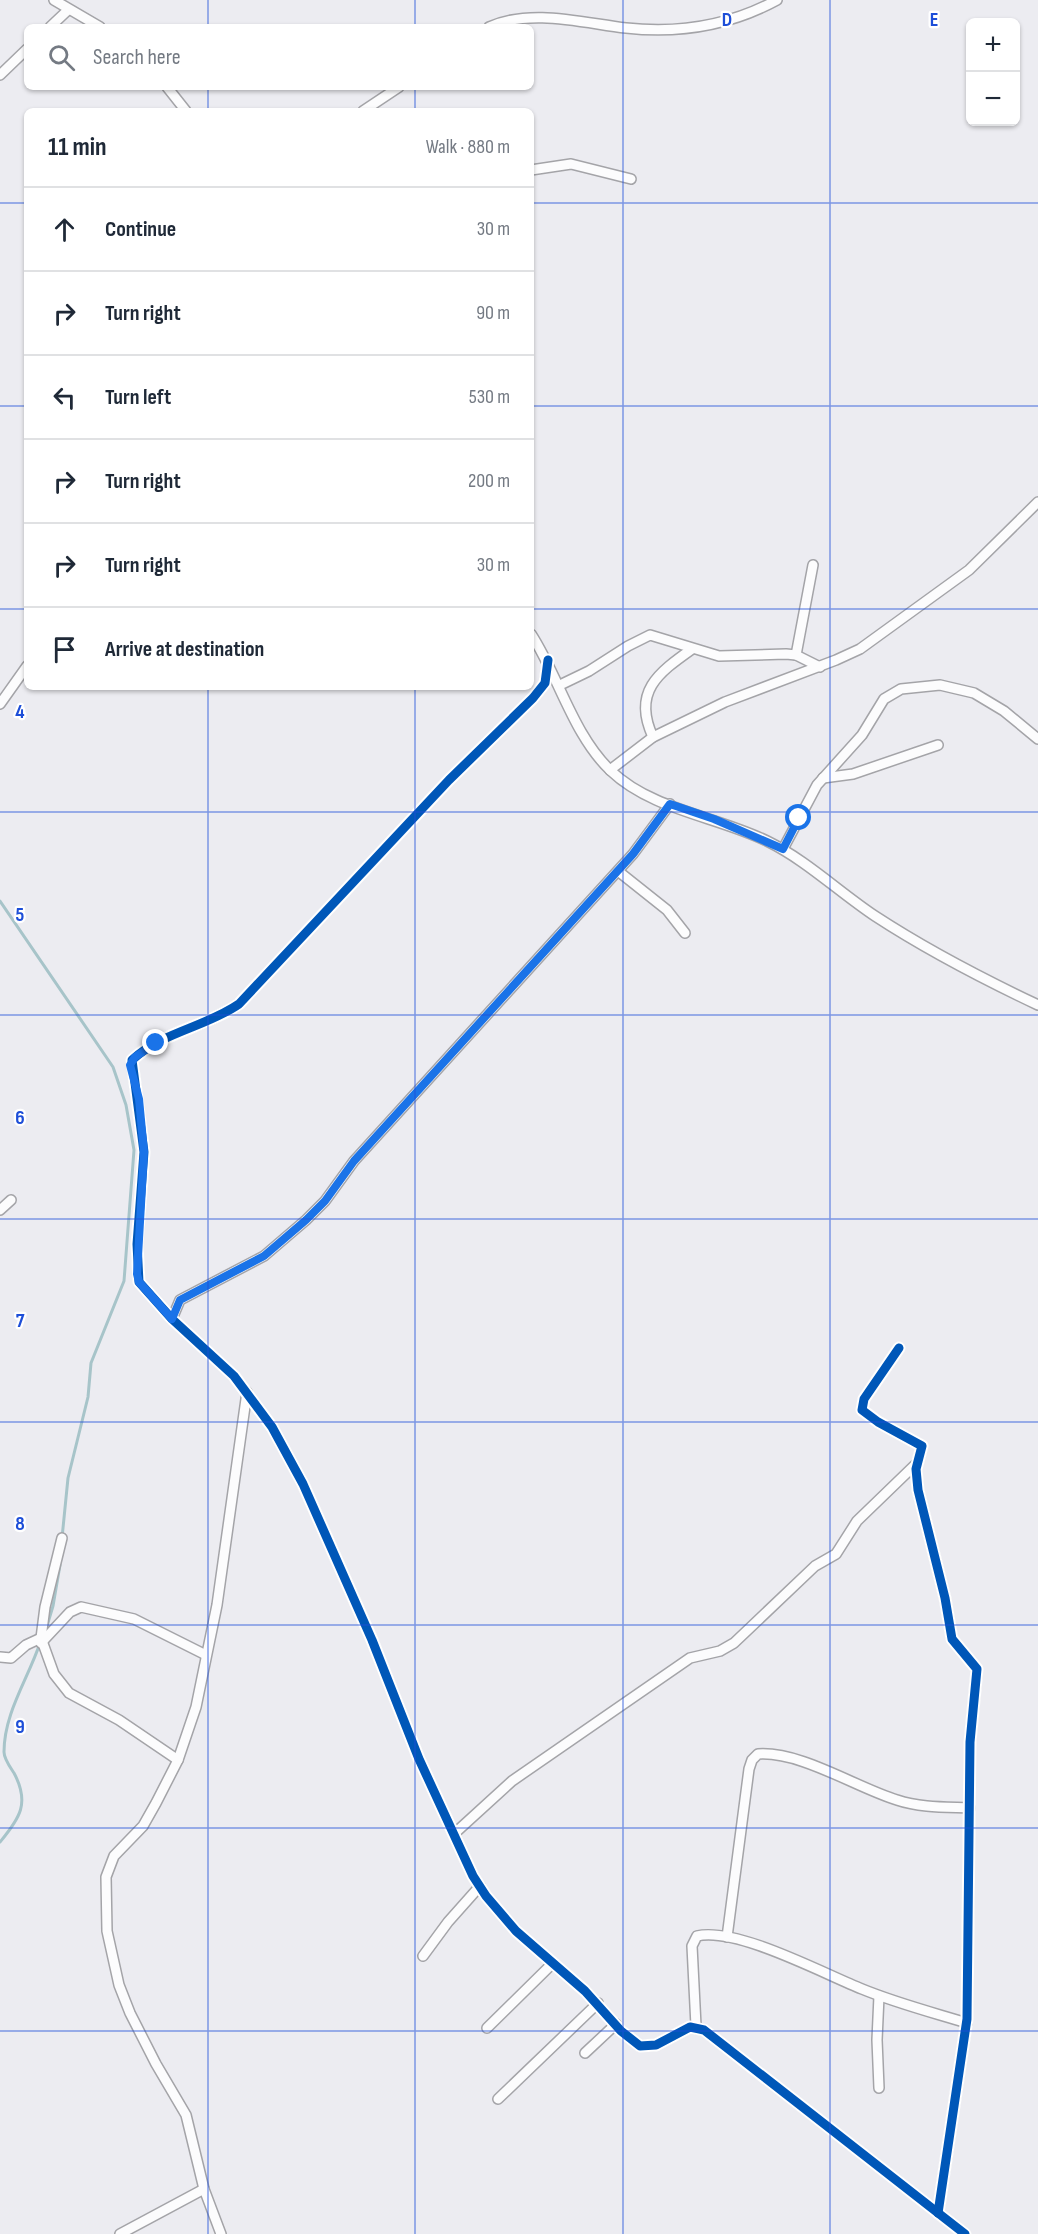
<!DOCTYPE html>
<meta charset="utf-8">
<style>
:root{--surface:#fff;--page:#f6f6f7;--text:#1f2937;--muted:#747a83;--line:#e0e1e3}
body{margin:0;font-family:"Sofia Sans Condensed",sans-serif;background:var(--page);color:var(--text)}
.controls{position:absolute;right:18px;top:18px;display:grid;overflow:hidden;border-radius:9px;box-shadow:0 2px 4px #0004}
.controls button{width:54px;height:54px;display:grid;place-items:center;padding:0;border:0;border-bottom:2px solid var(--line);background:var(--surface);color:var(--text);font:30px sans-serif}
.stop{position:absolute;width:18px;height:18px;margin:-14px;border:4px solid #1a73e8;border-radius:50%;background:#fff}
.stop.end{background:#1a73e8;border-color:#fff;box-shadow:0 2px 6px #0008}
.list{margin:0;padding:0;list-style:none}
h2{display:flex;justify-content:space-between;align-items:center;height:78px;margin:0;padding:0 24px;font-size:26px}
h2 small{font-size:20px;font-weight:400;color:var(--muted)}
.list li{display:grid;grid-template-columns:39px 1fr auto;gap:18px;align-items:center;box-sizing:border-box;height:84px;padding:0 24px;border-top:2px solid var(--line)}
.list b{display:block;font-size:22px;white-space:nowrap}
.list em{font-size:20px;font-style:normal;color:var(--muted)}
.icon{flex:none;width:33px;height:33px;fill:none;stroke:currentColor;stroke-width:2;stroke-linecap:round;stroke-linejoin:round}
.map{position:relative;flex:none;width:1038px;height:2234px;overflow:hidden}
.search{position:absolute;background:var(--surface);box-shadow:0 2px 4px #0004;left:24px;top:24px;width:510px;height:66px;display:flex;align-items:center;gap:15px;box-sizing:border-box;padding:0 21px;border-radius:9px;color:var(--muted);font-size:22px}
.panel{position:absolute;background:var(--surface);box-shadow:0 2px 4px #0004;left:24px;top:108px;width:510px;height:582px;border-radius:9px}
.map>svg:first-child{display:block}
</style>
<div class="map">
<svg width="1038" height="2234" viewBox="0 0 1038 2234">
<rect width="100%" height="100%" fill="#ececf1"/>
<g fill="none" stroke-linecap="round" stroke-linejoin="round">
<!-- stream -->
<g stroke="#a7c4c9" stroke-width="3">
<polyline points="0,901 113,1067 126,1105 134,1150 124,1281 91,1363 88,1397 68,1478 62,1538"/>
<polyline points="47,1626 53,1606 60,1565"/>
<path d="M0,1842c20,-24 30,-39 14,-69 -4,-6 -10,-14 -10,-21 0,-39 24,-73 36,-109"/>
</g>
<defs>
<g id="street">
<polyline points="54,0 100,27"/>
<polyline points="50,27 68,10"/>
<path d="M489,27c42,-19 94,-4 137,1 54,6 103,-2 151,-28"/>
<polyline points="0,75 27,49"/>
<polyline points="167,87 186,111"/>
<polyline points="363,111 399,87"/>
<polyline points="531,170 571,164 631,179"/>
<path d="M531,634c28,43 42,101 80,137 41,39 105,45 156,70 39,19 72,51 108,75 52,34 106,62 163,89"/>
<polyline points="796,655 813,565"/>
<path d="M548,660l-3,23 -12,15 -84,82 -210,224c-33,23 -77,28 -107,56l12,92 -7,92 2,38 33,37 62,57 38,51 31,57 69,156 47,119 54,117 13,20 30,35 69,60 36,40 19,15 16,-1 34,-18 14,3 261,204"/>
<polyline points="560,685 589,671 628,646 650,635 719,656 786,654 796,655 820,667"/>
<polyline points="0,704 27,666"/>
<path d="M653,737c-21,-45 5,-64 39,-88"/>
<polyline points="610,770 653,737 725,702 836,660 860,649 969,570 1038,502"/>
<polyline points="823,778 853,774 938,745"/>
<polyline points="783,849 817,785 862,735 884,699 901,689 940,685 974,693 1004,711 1038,739"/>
<polyline points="618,871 667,910 685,933"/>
<polyline points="0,1210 11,1200"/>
<polyline points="172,1319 180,1300 264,1256 306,1220 325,1201 354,1161 633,854 670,804"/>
<polyline points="899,1348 864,1399 862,1410 878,1422 922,1446 916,1469 918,1490 945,1598 952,1639 977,1669 970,1742 967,2019 938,2213"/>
<polyline points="62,1538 45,1607 41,1638 54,1674 69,1693 119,1720 178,1760"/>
<polyline points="41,1643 70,1612 81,1607 134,1619 206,1655"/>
<polyline points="0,1657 11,1658 26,1645 41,1638"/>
<polyline points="455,1833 512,1781 690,1658 720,1651 734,1643 815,1566 836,1554 857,1521 917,1463"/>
<path d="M727,1937l22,-168 3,-9 6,-6c43,-3 99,34 139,46 24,8 49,7 73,8"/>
<polyline points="423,1956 448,1922 480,1886"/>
<path d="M696,2026l-4,-80 5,-10c40,-9 125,37 165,53 34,14 69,23 105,34"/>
<polyline points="487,2028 553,1963"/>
<polyline points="585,2053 616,2024"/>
<polyline points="879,2088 877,2040 879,1996"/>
<polyline points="498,2099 598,2003"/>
<polyline points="120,2234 204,2189"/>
<polyline points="221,2234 204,2189 186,2115 156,2064 130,2013 119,1985 107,1931 106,1877 114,1856 143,1826 156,1803 178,1760 196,1707 217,1605 247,1392"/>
</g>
</defs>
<!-- street casing -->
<use href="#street" stroke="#a4a4a8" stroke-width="12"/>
<!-- street -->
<use href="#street" stroke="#fcfcfd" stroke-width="9"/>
<defs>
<g id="cycleway">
<path d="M548,660l-3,23 -12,15 -84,82 -210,224c-33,23 -77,28 -107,56l12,92 -7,92 2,38 33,37 62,57 38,51 31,57 69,156 47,119 54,117 13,20 30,35 69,60 36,40 19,15 16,-1 34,-18 14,3 261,204"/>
<polyline points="899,1348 864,1399 862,1410 878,1422 922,1446 916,1469 918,1490 945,1598 952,1639 977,1669 970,1742 967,2019 938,2213"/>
</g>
</defs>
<!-- cycleway casing -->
<use href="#cycleway" stroke="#fff" stroke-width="13"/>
<!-- cycleway -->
<use href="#cycleway" stroke="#0057b8" stroke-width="9"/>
</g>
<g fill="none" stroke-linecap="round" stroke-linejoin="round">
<!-- route -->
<polyline stroke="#1a73e8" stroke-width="8" points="156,1043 135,1057 130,1065 139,1099 144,1152 137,1274 139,1282 172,1319 180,1300 264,1256 306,1220 325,1201 354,1161 633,854 670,804 714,819 783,849 799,818"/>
</g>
<!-- grid -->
<path fill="none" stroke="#1d4ed8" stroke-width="1.5" stroke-opacity="0.55" d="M208,0v27M415,0v27M623,0v2234M830,0v2234M208,87v24M415,87v24M0,203h27M531,203h507M0,406h27M531,406h507M0,609h27M531,609h507M208,687v1547M415,687v1547M0,812h1038M0,1015h1038M0,1219h1038M0,1422h1038M0,1625h1038M0,1828h1038M0,2031h1038"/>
<g font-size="20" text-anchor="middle" font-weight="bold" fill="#1d4ed8" stroke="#fff" stroke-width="4.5" stroke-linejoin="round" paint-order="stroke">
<text x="727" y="26">D</text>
<text x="934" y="26">E</text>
<text x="20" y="718">4</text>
<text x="20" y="921">5</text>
<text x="20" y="1124">6</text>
<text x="20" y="1327">7</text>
<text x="20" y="1530">8</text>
<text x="20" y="1733">9</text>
</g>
</svg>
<div class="controls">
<button>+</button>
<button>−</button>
</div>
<div class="stop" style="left:799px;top:818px"></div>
<div class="stop end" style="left:156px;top:1043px"></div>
<div class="search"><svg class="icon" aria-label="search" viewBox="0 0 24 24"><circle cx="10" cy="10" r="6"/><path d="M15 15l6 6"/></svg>Search here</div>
<section class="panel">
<h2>11 min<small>Walk · 880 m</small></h2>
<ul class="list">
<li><svg class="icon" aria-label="ahead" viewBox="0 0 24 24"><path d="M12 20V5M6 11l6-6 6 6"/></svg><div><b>Continue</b></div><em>30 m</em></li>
<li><svg class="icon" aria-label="right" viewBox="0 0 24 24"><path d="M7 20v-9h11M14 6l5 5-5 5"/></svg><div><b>Turn right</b></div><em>90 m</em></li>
<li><svg class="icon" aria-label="left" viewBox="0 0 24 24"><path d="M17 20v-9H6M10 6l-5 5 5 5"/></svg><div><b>Turn left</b></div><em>530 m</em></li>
<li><svg class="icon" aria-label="right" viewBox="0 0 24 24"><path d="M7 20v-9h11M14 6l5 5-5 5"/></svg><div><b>Turn right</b></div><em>200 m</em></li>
<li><svg class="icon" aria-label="right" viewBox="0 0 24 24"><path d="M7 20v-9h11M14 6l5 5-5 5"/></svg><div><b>Turn right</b></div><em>30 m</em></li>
<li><svg class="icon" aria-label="arrive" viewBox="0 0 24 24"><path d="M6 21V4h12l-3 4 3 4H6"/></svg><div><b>Arrive at destination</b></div></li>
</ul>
</section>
</div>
